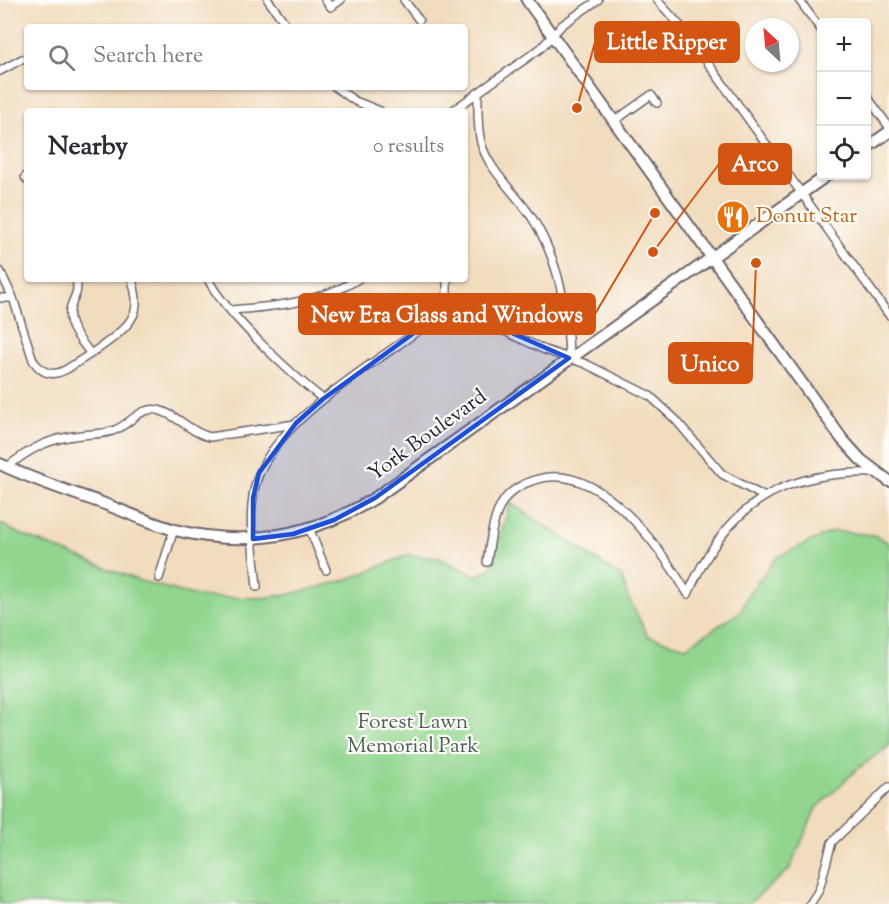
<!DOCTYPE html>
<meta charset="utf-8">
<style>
:root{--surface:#fff;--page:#f2f2f3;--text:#2b2b33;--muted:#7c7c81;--line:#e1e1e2}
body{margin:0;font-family:"Sorts Mill Goudy",serif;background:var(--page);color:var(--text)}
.controls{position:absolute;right:18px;top:18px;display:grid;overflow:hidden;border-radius:6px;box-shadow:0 2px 4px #0004}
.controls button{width:54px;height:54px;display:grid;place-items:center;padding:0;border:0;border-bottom:2px solid var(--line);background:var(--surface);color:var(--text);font:30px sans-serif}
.compass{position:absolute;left:745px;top:18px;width:54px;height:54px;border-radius:50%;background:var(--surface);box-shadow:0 2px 4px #0004;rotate:334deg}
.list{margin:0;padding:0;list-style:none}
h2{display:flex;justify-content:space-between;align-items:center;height:78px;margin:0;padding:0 24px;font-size:26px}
h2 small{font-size:20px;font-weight:400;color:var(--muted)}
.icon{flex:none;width:33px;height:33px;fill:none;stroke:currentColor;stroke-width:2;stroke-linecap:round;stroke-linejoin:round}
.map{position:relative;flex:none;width:889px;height:904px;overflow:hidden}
.search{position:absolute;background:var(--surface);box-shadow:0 2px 4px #0004;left:24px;top:24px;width:444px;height:66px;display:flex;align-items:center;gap:15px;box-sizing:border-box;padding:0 21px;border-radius:6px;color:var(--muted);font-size:22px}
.panel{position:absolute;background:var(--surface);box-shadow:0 2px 4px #0004;left:24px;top:108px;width:444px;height:174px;border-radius:6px}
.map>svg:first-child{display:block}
</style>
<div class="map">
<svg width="889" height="904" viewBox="0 0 889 904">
<rect width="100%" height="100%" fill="#fdfcf7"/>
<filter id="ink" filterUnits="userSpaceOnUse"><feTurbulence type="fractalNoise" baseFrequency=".0167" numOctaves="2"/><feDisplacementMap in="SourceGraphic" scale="12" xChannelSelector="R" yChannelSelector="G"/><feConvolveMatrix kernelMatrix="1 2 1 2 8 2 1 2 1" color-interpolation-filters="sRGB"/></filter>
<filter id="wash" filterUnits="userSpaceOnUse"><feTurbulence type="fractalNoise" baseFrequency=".008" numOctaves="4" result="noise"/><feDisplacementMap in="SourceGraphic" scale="24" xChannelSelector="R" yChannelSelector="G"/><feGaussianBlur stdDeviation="1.35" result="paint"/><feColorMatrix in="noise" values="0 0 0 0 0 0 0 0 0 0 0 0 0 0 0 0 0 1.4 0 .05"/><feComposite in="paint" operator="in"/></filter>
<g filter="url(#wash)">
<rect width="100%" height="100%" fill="#f2dcbe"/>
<!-- green -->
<polygon fill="#91d58e" stroke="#5a7c64" stroke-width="1.5" points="510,503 622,577 627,595 648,636 686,647 740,612 749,593 777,557 833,531 874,535 889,543 889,746 856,770 816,809 789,870 748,904 0,904 0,523 17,533 140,581 200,597 261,598 291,594 346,580 408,555 439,558 476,576 491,569"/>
</g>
<g filter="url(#ink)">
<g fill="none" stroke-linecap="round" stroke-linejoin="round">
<defs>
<g id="street">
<polyline points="268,0 288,27"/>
<polyline points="325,0 331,7 341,0"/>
<polyline points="404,0 419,20"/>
<polyline points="657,0 685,31 889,315"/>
<polyline points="799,0 822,31"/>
<polyline points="0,71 22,59"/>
<polyline points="335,87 355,101 380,111"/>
<path d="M478,93c0,16 -1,33 3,50 9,31 41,55 56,83 23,40 31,87 32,132"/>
<polyline points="866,95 889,127"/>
<polyline points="452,111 541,48 562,25 598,0"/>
<polyline points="613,122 651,95 657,103"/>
<polyline points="25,177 27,180"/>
<path d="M0,271l13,27 20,62c9,14 20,17 34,9 18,-12 57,-34 66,-53 6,-12 2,-25 -1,-37"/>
<path d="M76,279c3,12 -1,16 -5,27 -6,19 9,33 19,47"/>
<path d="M208,279c16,33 85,97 115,120"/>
<polyline points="0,298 13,298"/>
<polyline points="447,309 459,310 545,350 586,364 650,396 675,419 722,474 763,496"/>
<path d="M231,310c42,-3 91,-8 127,-31"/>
<path d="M7,467c24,-19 43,-29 74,-32 12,-2 26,0 36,-6 14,-6 24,-23 41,-19 19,4 32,23 52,27l85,-13"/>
<polyline points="310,530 326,570"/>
<path d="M487,562c3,-18 5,-41 14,-57 7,-14 23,-22 37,-26 63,-17 123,70 150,115 37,-86 91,-124 187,-121"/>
<polyline points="159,578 174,529"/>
<path d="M257,587c-3,-36 -12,-79 2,-113 27,-65 134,-120 188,-165v-30"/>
<polyline points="810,904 819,890 832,842 889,787"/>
</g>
<g id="secondary">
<polyline points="527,0 842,439 861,460 889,481"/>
<polyline points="866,148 889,132"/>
<path d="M0,464c33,16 68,27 102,39 24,9 48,20 73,27 71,18 138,6 200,-32l451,-322"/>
</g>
</defs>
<!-- street casing -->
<use href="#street" stroke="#6b6369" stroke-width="10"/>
<!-- secondary casing -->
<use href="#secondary" stroke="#6b6369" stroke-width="14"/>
<!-- street -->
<use href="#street" stroke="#fff" stroke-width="7"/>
<!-- secondary -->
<use href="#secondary" stroke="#fff" stroke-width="10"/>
</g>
</g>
<!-- marked area -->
<path fill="#1d4ed8" fill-opacity="0.2" stroke="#1d4ed8" stroke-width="4.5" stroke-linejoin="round" d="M447,309l12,1 110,48 -194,140 -41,22 -41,14 -40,5v-41l6,-25 37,-50 27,-24z"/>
<!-- icons -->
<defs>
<symbol id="restaurant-disc" viewBox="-11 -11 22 22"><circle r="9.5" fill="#e8710a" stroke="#fdfcf7"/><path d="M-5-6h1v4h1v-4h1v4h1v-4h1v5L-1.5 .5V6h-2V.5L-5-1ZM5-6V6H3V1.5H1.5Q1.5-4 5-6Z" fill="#fff"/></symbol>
</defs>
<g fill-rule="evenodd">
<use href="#restaurant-disc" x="714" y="198" width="38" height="38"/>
</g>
<g text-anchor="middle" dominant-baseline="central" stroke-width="4.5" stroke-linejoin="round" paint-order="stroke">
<!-- food labels -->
<g font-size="21" fill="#c56008" stroke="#fdfcf7" text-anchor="start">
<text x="756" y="217">Donut Star</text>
</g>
<!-- street labels -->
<g font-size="21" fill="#22223b" stroke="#fdfcf7">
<text transform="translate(428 436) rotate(-36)">York Boulevard</text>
</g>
<!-- park labels -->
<g font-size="21" fill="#496158" stroke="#fdfcf7">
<text x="413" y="723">Forest Lawn<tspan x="413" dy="24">Memorial Park</tspan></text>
</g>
</g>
<!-- callouts -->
<path fill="none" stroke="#d45411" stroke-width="2" d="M577 108L595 42M653 252L719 164M655 213L595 314M756 263L752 363"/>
<g fill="#d45411" stroke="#fdfcf7" stroke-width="2">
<circle cx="577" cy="108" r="6"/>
<circle cx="653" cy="252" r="6"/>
<circle cx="655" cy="213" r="6"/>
<circle cx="756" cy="263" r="6"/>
</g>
<g fill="#d45411" stroke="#d45411" stroke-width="2">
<rect x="595" y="22" width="144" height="40" rx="6"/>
<rect x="719" y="144" width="72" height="40" rx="6"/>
<rect x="299" y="294" width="296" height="40" rx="6"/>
<rect x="669" y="343" width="83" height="40" rx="6"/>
</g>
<g font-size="22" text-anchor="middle" font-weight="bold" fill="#fff">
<text x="667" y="49">Little Ripper</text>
<text x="755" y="171">Arco</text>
<text x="447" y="322">New Era Glass and Windows</text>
<text x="710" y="371">Unico</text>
</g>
</svg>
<div class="controls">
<button>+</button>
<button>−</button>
<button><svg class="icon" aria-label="locate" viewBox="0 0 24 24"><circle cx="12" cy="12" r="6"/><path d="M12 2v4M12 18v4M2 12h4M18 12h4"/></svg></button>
</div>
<svg class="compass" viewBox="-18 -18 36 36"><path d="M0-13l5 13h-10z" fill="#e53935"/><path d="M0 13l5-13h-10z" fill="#7c7c81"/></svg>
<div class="search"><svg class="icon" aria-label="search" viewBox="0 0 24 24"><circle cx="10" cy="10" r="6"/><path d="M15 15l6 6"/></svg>Search here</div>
<section class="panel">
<h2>Nearby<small>0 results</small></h2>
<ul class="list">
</ul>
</section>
</div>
